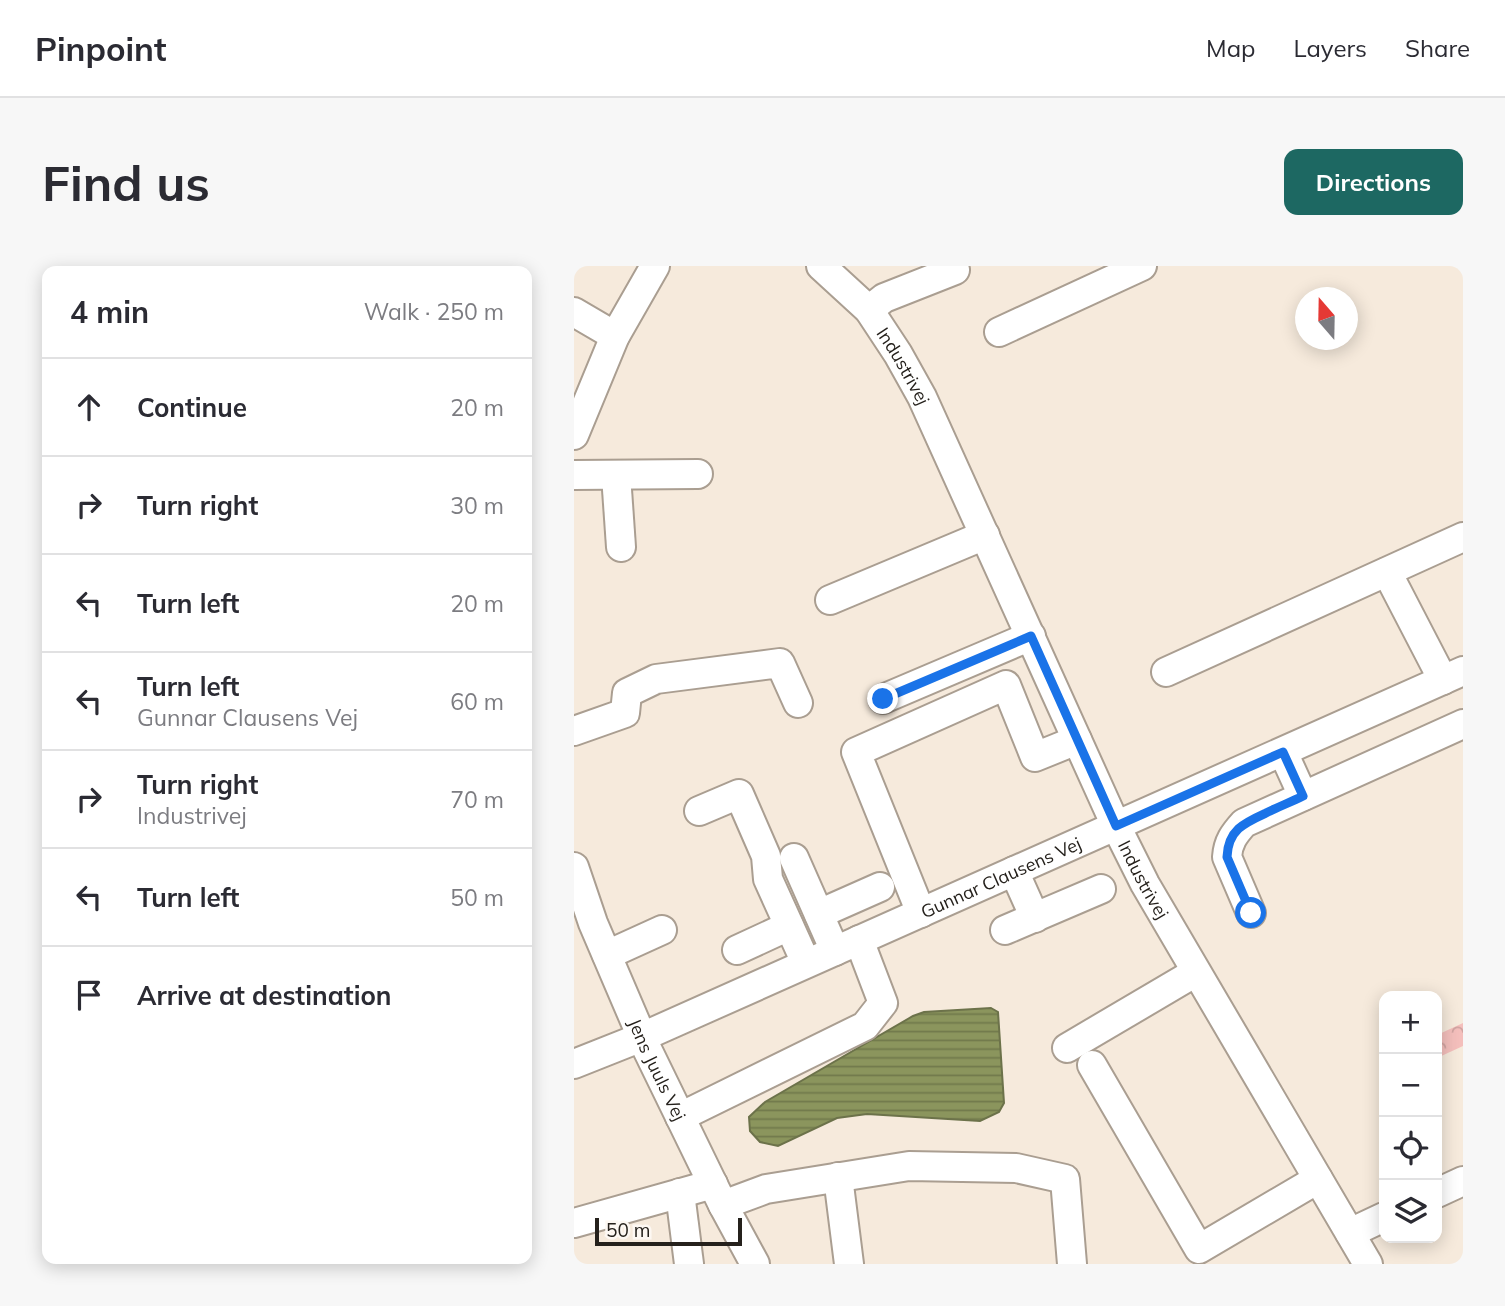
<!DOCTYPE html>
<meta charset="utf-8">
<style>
:root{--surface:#fff;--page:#f7f7f7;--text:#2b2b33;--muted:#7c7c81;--line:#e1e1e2;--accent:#1d6862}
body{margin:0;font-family:Mulish,sans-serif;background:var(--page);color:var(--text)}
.controls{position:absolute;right:21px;bottom:21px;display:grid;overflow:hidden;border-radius:14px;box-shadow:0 4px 18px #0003}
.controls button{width:63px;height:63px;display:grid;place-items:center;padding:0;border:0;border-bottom:2px solid var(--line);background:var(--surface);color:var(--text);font:35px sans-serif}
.compass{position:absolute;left:721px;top:21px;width:63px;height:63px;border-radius:50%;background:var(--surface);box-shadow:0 4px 18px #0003;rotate:340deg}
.scale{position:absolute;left:21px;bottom:18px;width:147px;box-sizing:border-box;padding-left:7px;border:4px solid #25211c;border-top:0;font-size:19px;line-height:24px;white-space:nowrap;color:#25211c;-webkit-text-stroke:5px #fdf8f3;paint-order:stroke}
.stop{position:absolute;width:21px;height:21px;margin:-16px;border:5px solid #1a73e8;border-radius:50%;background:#fff}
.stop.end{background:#1a73e8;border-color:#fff;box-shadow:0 2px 7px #0008}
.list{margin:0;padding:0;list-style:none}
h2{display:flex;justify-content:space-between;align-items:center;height:91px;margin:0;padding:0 28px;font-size:30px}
h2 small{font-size:23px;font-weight:400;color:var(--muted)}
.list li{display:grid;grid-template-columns:46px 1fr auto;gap:21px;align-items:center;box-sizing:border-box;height:98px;padding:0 28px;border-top:2px solid var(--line)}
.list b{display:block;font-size:26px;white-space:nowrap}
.list p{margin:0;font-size:23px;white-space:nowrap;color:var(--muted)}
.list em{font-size:23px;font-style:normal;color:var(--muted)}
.icon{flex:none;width:38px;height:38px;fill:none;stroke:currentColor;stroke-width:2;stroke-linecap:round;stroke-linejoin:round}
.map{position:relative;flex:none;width:889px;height:998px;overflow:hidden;border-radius:14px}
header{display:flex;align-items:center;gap:42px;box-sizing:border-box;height:98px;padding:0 35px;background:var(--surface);border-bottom:2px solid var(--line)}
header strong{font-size:33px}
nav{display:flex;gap:38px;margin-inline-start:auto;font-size:24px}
.intro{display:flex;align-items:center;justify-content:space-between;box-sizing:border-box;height:168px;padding:0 42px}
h1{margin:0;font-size:49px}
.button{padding:18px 32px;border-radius:14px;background:var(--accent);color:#fff;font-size:24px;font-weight:700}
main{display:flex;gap:42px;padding:0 42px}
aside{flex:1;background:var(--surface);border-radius:14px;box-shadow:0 4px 18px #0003}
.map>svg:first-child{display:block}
</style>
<header>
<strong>Pinpoint</strong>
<nav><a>Map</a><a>Layers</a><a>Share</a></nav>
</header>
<div class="intro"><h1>Find us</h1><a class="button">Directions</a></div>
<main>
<aside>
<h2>4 min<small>Walk · 250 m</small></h2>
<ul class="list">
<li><svg class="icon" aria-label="ahead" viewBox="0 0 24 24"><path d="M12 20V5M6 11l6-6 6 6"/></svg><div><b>Continue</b></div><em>20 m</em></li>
<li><svg class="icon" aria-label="right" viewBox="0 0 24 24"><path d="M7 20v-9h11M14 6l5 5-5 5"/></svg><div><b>Turn right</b></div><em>30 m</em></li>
<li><svg class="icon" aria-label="left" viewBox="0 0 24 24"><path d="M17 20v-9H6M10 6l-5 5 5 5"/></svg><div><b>Turn left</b></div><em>20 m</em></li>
<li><svg class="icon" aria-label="left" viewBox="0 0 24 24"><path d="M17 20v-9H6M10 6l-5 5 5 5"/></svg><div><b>Turn left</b><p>Gunnar Clausens Vej</p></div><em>60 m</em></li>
<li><svg class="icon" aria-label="right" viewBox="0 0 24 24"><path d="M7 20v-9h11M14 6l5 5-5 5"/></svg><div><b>Turn right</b><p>Industrivej</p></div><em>70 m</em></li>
<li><svg class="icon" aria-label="left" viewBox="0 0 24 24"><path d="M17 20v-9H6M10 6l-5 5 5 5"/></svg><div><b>Turn left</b></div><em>50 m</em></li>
<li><svg class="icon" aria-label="arrive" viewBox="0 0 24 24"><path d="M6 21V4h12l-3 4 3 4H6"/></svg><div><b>Arrive at destination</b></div></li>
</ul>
</aside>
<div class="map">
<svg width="889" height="998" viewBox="0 0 889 998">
<defs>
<pattern id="forest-crowns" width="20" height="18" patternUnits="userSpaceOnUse" patternTransform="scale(1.75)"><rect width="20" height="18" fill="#f4bfbc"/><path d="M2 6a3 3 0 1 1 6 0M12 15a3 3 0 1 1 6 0" fill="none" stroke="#d1a4a1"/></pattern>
<pattern id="water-rules" width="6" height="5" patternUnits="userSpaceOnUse" patternTransform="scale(1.75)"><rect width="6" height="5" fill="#8b955d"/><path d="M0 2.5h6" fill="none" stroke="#71794c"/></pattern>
</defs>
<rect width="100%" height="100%" fill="#f6eadc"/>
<!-- forest -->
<polygon fill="url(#forest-crowns)" points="889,757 889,780 863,792 863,769"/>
<!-- water -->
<polygon fill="url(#water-rules)" stroke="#6c724a" stroke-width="2" points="417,742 424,746 430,837 425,846 406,855 293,848 263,852 204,880 186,876 176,865 175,851 191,836 339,750 350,746"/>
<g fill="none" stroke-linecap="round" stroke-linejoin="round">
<defs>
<g id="minor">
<path id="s1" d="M247,0l48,44 29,44 24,43 194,429 29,58 223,380"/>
<polyline points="295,44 310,32 381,4"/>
<polyline points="0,46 41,70"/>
<polyline points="425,66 568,0"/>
<polyline points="0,169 41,70 81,0"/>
<polyline points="0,209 124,208"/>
<polyline points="42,209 47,281"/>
<polyline points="813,306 869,414"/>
<polyline points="256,334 411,269"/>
<polyline points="592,406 889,271"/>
<polyline points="309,433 457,370"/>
<polyline points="0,465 51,447 53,427 82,413 206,397 224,437"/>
<polyline points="709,486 729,530"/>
<polyline points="125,545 165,528 192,590 194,613 232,697"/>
<polyline points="220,592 261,685"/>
<path id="s2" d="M0,601l19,56 54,126 76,156 32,59"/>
<polyline points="440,605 461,652"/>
<polyline points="347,647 282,486 432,419 461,491 503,474"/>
<path d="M677,647l-24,-56c1,-15 7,-23 17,-34l219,-99"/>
<polyline points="245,648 306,621"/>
<polyline points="431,664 527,623"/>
<polyline points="163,684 215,660"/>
<polyline points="33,689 88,664"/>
<polyline points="493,782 622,706"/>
<path id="s3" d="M0,798l68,-27 821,-366"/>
<polyline points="518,799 625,983 744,913"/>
<polyline points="106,851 291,760 309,737 285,674"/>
<polyline points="264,911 275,998"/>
<polyline points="106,927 115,998"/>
<polyline points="863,927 889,915"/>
<polyline points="149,939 192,923 335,900 442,902 491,913 498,998"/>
<polyline points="0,957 139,918"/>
<polyline points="776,967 810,951"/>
</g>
</defs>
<!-- minor casing -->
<use href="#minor" stroke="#aa9e91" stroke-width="32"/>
<!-- minor -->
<use href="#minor" stroke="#fff" stroke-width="28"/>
</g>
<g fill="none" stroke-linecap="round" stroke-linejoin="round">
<!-- route -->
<path stroke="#1a73e8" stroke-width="9" d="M309,433l148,-63 85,190 167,-74 20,44c-12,6 -25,11 -37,17 -22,10 -38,17 -39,44l24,56"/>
</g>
<g text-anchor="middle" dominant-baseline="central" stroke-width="7" stroke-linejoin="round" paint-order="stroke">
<!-- street labels -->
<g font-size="18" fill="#25211c" stroke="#fdf8f3">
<text stroke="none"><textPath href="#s1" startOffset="131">Industrivej</textPath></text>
<text stroke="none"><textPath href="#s3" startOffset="466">Gunnar Clausens Vej</textPath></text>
<text stroke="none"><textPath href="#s1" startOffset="698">Industrivej</textPath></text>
<text stroke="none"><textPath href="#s2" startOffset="219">Jens Juuls Vej</textPath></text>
</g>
</g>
</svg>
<div class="controls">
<button>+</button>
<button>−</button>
<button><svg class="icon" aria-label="locate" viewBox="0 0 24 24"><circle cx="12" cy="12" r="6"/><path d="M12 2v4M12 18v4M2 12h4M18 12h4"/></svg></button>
<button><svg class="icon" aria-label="layers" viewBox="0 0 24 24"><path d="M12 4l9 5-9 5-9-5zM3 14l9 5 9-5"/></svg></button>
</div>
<svg class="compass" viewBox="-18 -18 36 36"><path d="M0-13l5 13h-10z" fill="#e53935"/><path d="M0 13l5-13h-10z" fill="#7c7c81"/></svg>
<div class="scale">50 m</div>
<div class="stop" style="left:677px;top:647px"></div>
<div class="stop end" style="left:309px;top:433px"></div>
</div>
</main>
